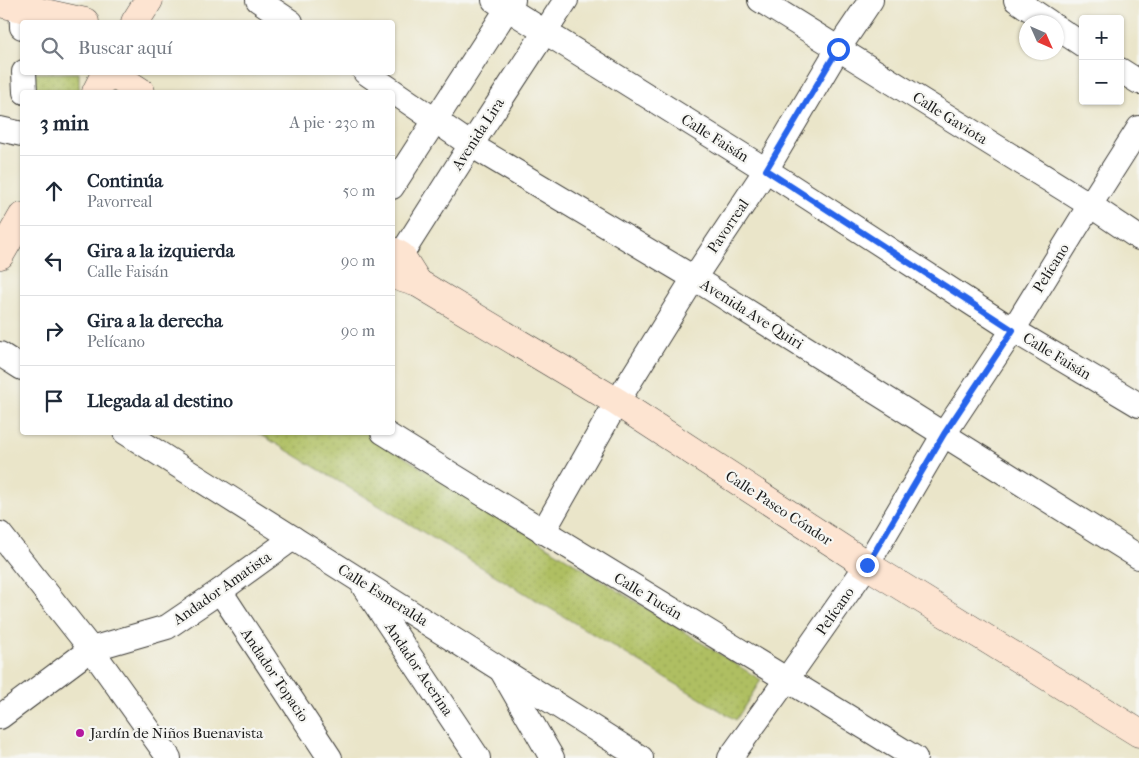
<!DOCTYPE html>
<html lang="es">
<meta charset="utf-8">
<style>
:root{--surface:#fff;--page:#f6f6f7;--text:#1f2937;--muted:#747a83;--line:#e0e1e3}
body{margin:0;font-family:"IM FELL French Canon",serif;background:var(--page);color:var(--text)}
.controls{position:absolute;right:15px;top:15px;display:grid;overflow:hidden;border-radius:5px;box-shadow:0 1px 4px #0004}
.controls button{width:45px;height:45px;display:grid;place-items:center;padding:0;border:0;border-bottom:1px solid var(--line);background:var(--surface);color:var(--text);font:25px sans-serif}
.compass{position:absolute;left:1019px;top:15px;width:45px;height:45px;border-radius:50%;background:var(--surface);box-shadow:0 1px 4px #0004;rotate:135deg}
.stop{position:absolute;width:15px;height:15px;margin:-11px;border:4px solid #2563eb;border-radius:50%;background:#fff}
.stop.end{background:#2563eb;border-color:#fff;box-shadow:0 1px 5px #0008}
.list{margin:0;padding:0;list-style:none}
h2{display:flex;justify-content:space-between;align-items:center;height:65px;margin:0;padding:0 20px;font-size:21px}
h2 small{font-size:16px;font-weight:400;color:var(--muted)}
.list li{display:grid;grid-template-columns:32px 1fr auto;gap:15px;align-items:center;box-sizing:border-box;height:70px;padding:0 20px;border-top:1px solid var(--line)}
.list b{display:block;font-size:19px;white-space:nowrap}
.list p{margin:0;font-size:16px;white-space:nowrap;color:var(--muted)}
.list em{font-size:16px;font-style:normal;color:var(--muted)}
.icon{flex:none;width:28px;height:28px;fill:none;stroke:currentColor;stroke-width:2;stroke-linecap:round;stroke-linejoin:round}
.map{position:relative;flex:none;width:1139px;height:758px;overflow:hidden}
.search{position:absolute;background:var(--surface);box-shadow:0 1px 4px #0004;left:20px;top:20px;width:375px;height:55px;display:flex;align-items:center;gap:12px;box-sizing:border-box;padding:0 18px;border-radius:5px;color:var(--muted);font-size:19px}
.panel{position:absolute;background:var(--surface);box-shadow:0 1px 4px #0004;left:20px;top:90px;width:375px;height:345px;border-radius:5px}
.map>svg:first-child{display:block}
</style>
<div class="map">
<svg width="1139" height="758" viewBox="0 0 1139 758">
<defs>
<pattern id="park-dots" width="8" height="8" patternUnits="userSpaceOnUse" patternTransform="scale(1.25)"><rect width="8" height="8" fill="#afbf62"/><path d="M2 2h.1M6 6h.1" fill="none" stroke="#96a454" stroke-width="1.8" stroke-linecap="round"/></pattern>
</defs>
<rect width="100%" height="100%" fill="#f6f6f2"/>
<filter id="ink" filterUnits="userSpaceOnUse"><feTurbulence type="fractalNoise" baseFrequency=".02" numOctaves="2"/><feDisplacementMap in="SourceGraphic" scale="10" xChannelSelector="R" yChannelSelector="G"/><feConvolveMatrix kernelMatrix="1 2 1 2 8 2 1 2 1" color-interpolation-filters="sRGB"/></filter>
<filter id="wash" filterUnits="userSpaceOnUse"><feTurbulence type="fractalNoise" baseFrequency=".0096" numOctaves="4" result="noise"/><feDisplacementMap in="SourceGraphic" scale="20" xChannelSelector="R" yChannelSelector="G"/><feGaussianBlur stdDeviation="1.12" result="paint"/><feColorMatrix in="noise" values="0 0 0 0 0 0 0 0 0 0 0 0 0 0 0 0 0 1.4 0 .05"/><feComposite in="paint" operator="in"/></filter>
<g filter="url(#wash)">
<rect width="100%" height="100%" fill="#eae5c9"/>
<!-- park -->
<g fill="url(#park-dots)" stroke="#666e3f">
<polygon points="34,73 79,73 79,85 80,92 35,92"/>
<polygon points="258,433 366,433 761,680 736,720"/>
</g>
</g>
<g filter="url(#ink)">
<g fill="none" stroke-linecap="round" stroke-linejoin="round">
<defs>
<g id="street">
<polyline points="21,0 22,27"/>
<polyline points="258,0 291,22"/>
<polyline points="494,0 766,170 1013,330 1139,405"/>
<polyline points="760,0 1090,205 1139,238"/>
<polyline points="1016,0 1049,22"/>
<polyline points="1056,27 1083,45"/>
<polyline points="1120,70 1139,82"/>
<polyline points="24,72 25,92"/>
<polyline points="365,72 471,145 694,278 1139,557"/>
<polyline points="0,129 22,134"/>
<polyline points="392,187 513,0"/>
<polyline points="392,269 471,145 566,0"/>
<polyline points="0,354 22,368"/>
<polyline points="125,432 641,758"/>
<path d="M383,432c176,110 355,217 532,326"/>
<polyline points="543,532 617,402 694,278 766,170 838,49 871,0"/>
<polyline points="0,534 91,649 169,758"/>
<polyline points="364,587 478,758"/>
<polyline points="220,591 330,758"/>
<polyline points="503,673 552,758"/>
<polyline points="0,717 91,649 167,627 220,591 293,538"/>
<polyline points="730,758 787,679 867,565 944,434 1013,330 1090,205 1139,128"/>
</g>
<g id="secondary">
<polyline points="0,3 85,22"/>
<polyline points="135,22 149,0"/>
<polyline points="110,72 141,92"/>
<polyline points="96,92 106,72"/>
<polyline points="392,251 401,256 418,283"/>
<polyline points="0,255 22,217"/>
<polyline points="392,275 418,283 617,402 867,565 1139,733"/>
</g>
</defs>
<!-- street casing -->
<use href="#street" stroke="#3b3a36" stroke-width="26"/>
<!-- secondary casing -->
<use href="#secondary" stroke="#3b3a36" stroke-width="29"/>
<!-- street -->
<use href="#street" stroke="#fff" stroke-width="24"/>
<!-- secondary -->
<use href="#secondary" stroke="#fde4d1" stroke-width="28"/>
</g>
</g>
<g fill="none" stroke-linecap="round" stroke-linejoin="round" filter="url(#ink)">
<!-- route -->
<polyline stroke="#2563eb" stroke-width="6" points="838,49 766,170 1013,330 944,434 867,565"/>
</g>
<!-- markers -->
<circle fill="#b5179e" stroke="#f6f6f2" stroke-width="2" cx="80" cy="733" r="5"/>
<g text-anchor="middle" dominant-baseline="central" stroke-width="4.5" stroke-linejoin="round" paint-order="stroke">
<!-- street labels -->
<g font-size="15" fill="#1c1c1c" stroke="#f6f6f2">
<text transform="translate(950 118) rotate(32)">Calle Gaviota</text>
<text transform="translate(478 134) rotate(-57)">Avenida Lira</text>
<text transform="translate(715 138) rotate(32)">Calle Faisán</text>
<text transform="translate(728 226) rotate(-56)">Pavorreal</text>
<text transform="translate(1051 268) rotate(-58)">Pelícano</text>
<text transform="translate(752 314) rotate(32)">Avenida Ave Quiri</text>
<text transform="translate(1057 356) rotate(31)">Calle Faisán</text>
<text transform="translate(779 508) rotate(33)">Calle Paseo Cóndor</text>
<text transform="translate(222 588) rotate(-35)">Andador Amatista</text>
<text transform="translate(383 595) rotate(32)">Calle Esmeralda</text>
<text transform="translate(648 596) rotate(31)">Calle Tucán</text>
<text transform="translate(835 611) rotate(-55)">Pelícano</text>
<text transform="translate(419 669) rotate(56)">Andador Acerina</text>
<text transform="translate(275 675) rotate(56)">Andador Topacio</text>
</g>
<!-- poi labels -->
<g font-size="15" fill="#1c1c1c" stroke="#f6f6f2" text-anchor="start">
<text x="90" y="733">Jardín de Niños Buenavista</text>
</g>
</g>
</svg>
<div class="controls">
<button>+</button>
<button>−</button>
</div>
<svg class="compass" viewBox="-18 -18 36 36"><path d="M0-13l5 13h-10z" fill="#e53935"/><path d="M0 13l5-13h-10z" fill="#747a83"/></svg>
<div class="stop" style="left:838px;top:49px"></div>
<div class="stop end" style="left:867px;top:565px"></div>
<div class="search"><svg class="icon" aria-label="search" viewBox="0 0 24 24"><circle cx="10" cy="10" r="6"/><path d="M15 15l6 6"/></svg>Buscar aquí</div>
<section class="panel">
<h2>3 min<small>A pie · 230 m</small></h2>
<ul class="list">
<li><svg class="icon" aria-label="ahead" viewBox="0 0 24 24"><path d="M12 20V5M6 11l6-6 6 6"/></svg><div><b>Continúa</b><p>Pavorreal</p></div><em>50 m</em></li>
<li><svg class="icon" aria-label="left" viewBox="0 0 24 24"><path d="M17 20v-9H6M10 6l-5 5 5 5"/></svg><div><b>Gira a la izquierda</b><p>Calle Faisán</p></div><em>90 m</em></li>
<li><svg class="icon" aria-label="right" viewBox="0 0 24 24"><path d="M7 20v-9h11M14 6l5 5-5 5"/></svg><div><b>Gira a la derecha</b><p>Pelícano</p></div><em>90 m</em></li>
<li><svg class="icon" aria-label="arrive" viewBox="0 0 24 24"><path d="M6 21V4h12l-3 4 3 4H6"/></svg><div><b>Llegada al destino</b></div></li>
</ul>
</section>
</div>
